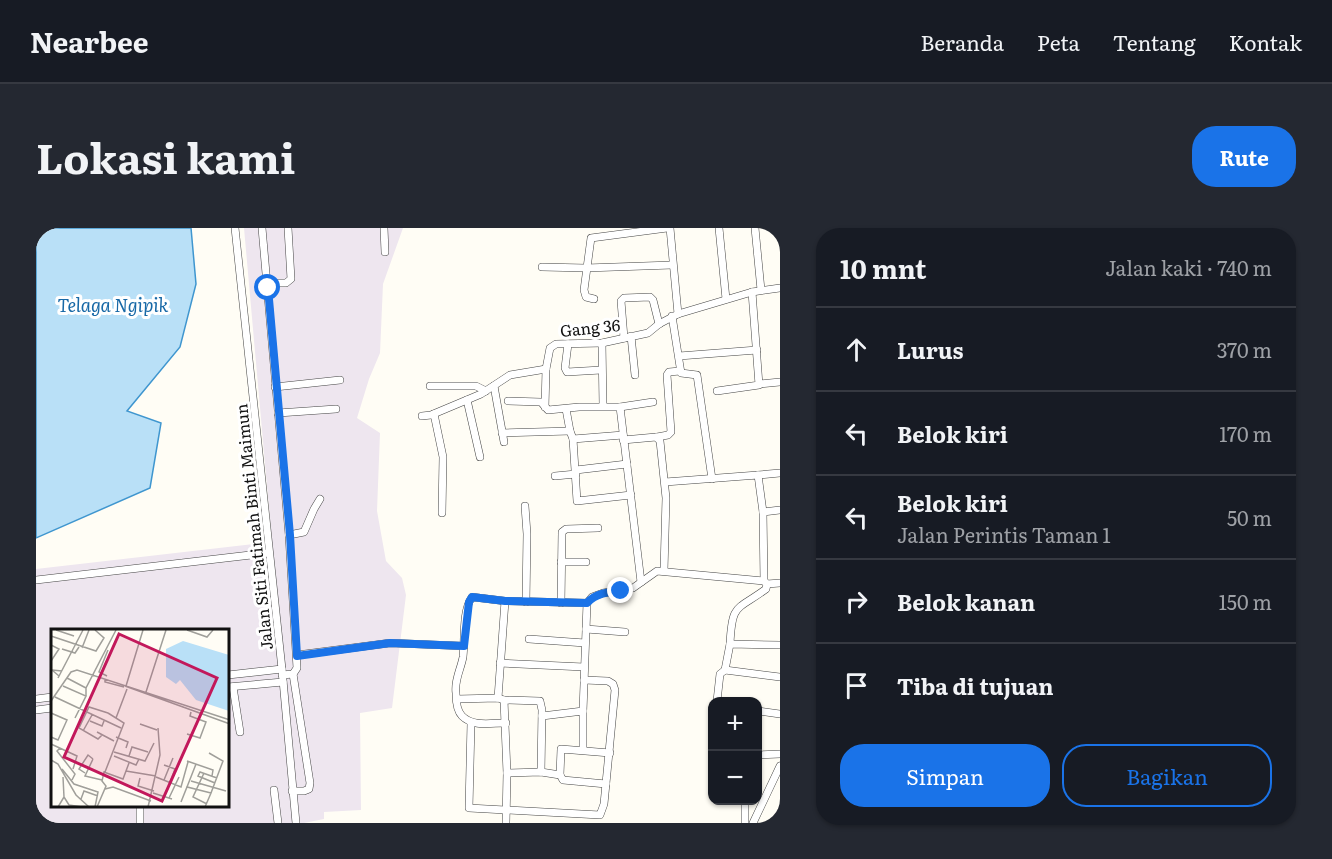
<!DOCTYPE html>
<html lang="id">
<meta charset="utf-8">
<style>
:root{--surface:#171b24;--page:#242831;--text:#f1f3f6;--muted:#9ea1a6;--line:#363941;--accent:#1a73e8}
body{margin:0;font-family:Literata,serif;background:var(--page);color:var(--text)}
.controls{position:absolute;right:18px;bottom:18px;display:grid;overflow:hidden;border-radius:12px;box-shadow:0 2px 4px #0004}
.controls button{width:54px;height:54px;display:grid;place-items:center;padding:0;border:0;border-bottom:2px solid var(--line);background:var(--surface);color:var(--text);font:30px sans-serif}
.stop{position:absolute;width:18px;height:18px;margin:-14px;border:4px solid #1a73e8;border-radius:50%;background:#fff}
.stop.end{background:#1a73e8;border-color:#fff;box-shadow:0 2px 6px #0008}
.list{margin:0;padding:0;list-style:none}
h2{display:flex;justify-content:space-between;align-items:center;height:78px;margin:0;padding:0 24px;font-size:26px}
h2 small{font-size:20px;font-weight:400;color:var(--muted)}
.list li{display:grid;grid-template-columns:39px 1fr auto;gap:18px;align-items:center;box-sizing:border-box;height:84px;padding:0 24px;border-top:2px solid var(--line)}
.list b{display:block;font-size:22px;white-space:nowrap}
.list p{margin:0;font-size:20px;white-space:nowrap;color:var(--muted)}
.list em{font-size:20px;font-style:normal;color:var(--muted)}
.actions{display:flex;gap:12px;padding:18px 24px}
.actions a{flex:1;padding:14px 0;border:2px solid var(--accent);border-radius:24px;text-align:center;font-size:21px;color:var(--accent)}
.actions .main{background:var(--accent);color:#fff}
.icon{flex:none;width:33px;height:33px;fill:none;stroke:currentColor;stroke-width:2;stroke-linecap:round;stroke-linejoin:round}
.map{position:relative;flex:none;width:744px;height:595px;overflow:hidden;border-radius:24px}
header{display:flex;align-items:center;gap:36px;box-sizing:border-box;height:84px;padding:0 30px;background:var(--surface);border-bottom:2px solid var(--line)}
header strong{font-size:28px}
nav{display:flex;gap:33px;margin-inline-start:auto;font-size:21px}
.intro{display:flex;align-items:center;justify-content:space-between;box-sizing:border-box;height:144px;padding:0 36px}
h1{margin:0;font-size:42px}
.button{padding:15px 27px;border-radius:24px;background:var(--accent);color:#fff;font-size:21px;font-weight:700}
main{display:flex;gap:36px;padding:0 36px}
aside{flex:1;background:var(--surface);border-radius:24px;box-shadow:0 2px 4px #0004}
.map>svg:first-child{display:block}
</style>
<header>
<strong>Nearbee</strong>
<nav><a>Beranda</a><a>Peta</a><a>Tentang</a><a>Kontak</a></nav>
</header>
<div class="intro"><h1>Lokasi kami</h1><a class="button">Rute</a></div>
<main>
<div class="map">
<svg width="744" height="595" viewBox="0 0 744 595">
<rect width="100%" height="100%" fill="#fffdf5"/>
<!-- industrial -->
<path fill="#eee6ef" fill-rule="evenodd" d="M208,0h159l-20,56 -3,69 -11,26 -12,39 23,15 -3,78 9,50 16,17 4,17 -14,113 -32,5 1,97 -37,2v7l-20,4h-268v-254l236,-27zM16,403h176v175h-176z"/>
<!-- water -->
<polygon fill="#b9e0f7" stroke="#3f96cf" stroke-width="1.5" points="0,0 155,0 160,56 144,119 91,183 125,195 114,260 0,310"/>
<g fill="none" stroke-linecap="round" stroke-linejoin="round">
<defs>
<g id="minor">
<polyline points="199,0 246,441 260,595"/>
<polyline points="226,0 253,307 261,440 257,446 246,447"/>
<polyline points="348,0 349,24"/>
<polyline points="634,0 642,86"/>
<polyline points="683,0 690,71"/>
<polyline points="719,0 725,62"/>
<polyline points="506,39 550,40 636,37"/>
<polyline points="232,55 250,55 255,51 252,0"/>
<polyline points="558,71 550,69 548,62 555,10 631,0"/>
<polyline points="636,88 645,145 661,147 676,251"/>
<polyline points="595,108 599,147"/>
<polyline points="588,110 585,73 588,70 614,69 617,72 623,96"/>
<polyline points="566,115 567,178"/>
<polyline points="532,116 529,140 531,144 565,142"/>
<polyline points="643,128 721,122"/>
<polyline points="723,156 744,154"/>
<polyline points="394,158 440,158 450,163"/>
<polyline points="458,158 468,214"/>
<polyline points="239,159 304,152"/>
<polyline points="681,163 723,157 716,64"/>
<polyline points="431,172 444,229"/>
<polyline points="472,173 505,174 512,182 543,179 584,179 605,354"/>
<polyline points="509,179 510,141"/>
<polyline points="584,179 617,174"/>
<polyline points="530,181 534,203 537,211 541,273 595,267"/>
<polyline points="242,185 300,181"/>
<polyline points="398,186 407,229 406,285"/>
<polyline points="386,188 395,187 445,166 474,147 510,141 514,120 520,116 566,115 612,105 623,96 642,86 716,64 744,60"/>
<polyline points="466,205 534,203"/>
<polyline points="621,209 632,207 635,204 631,147 633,144 644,143"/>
<polyline points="537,211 587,207"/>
<polyline points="587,212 620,209 624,213 630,270 628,343"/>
<polyline points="540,242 591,236"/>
<polyline points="722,247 744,245"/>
<polyline points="519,248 540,246"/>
<polyline points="629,254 722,247 727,284 728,353 731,356 744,355"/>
<polyline points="489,278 491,306 490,374"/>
<polyline points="727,284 744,282"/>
<polyline points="253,307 268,304 278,281 284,271"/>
<polyline points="525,334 550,334"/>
<polyline points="0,352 232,325"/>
<polyline points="525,375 526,304 530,301 562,300"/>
<polyline points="550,401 589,404"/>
<polyline points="493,411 549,415"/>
<path d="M694,416c2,-41 6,-33 36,-55l1,-5"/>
<polyline points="261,427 354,415 428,418"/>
<polyline points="464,435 548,439"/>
<polyline points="689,442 744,449"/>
<polyline points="192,447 246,441"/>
<polyline points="192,459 247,454"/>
<polyline points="197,459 204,504"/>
<polyline points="462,470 469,373"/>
<polyline points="0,471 16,469"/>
<polyline points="421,471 462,470 468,472 471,545 470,595"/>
<polyline points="468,472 504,473 506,482 505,544"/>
<polyline points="681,473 684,446 689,442 694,416 744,417"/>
<polyline points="0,482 16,480"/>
<polyline points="547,483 551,375"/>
<polyline points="722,483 744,486"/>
<polyline points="506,488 547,483 547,522"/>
<polyline points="435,495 433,580 564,587 568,576 579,462 577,456 572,453 548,452"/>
<path d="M470,495c-16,0 -33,4 -44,-7 -5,-5 -6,-17 -6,-23 -2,-13 5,-24 7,-36 2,-17 -1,-46 9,-60l33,4 82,2 5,-6 11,-4 30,-5 24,-17 107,10"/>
<polyline points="722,527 744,526"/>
<polyline points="471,545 505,544 524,547 527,552 570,556"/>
<polyline points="524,547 525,521 574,525"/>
<polyline points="238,562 242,595"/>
<polyline points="256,563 268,563 273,561 274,555 257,446"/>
<polyline points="104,578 104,595"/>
<polyline points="709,595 709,572"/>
<polyline points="717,595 744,538"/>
</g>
</defs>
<!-- minor casing -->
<use href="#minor" stroke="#444" stroke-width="8"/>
<!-- minor -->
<use href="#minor" stroke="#fff" stroke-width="7"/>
</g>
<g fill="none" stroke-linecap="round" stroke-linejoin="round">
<!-- route -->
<path stroke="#1a73e8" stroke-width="8" d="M232,60l22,247 7,121 93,-13 74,3 5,-44 3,-5 33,4 82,2c9,-10 21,-11 34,-12"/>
</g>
<g text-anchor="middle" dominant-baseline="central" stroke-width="6" stroke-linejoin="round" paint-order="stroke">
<!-- street labels -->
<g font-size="16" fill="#111" stroke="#fff">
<text transform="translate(554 99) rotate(-6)">Gang 36</text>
<text transform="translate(217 299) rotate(-96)">Jalan Siti Fatimah Binti Maimun</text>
</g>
<!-- water labels -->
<g font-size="18" font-style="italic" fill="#1768a6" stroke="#fff">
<text x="77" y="76">Telaga Ngipik</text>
</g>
</g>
<!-- overview -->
<g transform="translate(15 401)">
<rect width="178" height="178" fill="#fffdf5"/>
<path d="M132,12l46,14v56l-33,-11 -16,-20 -4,4 -10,-7v-28z" fill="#b9e0f7"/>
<path fill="none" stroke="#a09f9a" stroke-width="1.5" d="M5,1l18,6M136,1l20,7 6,-7M0,7l45,15 8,-13 -9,-8M0,16l8,4 -8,12M31,19l7,-18M11,20l13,4 4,-6M8,47l-7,-6 10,1M56,47l-8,-4 9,-22M7,49l25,-48M16,49l19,10M54,50v3l19,5M12,57l23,10 -11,22M74,57l105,38M75,57l17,-56M95,63l20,-62M35,67v-8l30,-58M4,68l66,31M0,72l20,-29 6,-2 153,50M0,84l16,7 -9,20 -7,-3M65,89l11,-29M39,92l12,5 2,-5M89,95l17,6M32,102l9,-16M46,103l17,9M136,105l13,4 6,-16 -16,-6 1,-4M51,106l-4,4 -19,-11 10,-21 19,6M65,108l12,5 -2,6M0,115l26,12 -4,13M9,119l-3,3 18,23 -3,6M63,123l31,9 9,-18M158,124l14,8 -12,32M63,127l22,9 3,-6M78,127l3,-9 16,5M42,130l-8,17 17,4M0,131l7,4 18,31 13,12M136,132l26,9 -1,6M113,136l11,4 -5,13M0,140v19M11,140l12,15 24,8 -3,15M75,142l30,5M54,143l19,-49 -16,-10M34,144l-6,-4 9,-14 5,4M153,144l-11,24 14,7M105,148l25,10 7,-25M89,149l-2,8 16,5M113,151l9,-22M140,152l35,10M164,154l-17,-7 2,-4 17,6M136,158l9,-23M54,160l8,-2 38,14M102,164l19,6M13,168l5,8 13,2M118,169l10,-21M30,170l3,-8 14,5M130,173l6,-15 24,6 -6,14M7,178l6,-10 -1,-20M46,178l9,-21 -4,-5 2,-9 19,7 6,-16M97,178l12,-52 -2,-27"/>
<path fill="#c2185b" fill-opacity="0.15" stroke="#c2185b" stroke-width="3" d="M68,5l98,44 -55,123 -98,-44z"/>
<rect width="178" height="178" fill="none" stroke="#111" stroke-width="3"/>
</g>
</svg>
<div class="controls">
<button>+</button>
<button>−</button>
</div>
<div class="stop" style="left:232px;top:60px"></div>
<div class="stop end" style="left:585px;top:363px"></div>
</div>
<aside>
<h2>10 mnt<small>Jalan kaki · 740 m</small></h2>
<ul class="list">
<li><svg class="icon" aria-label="ahead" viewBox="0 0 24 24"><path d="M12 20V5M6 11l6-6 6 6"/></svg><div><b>Lurus</b></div><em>370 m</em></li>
<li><svg class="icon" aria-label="left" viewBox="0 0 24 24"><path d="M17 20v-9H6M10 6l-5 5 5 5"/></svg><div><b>Belok kiri</b></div><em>170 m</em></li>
<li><svg class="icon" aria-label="left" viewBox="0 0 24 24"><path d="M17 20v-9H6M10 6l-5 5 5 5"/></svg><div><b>Belok kiri</b><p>Jalan Perintis Taman 1</p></div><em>50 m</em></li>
<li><svg class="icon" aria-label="right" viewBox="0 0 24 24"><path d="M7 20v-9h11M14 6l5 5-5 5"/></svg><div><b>Belok kanan</b></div><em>150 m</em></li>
<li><svg class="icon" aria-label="arrive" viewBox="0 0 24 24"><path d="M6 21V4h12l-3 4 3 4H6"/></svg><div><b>Tiba di tujuan</b></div></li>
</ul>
<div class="actions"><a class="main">Simpan</a><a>Bagikan</a></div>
</aside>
</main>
